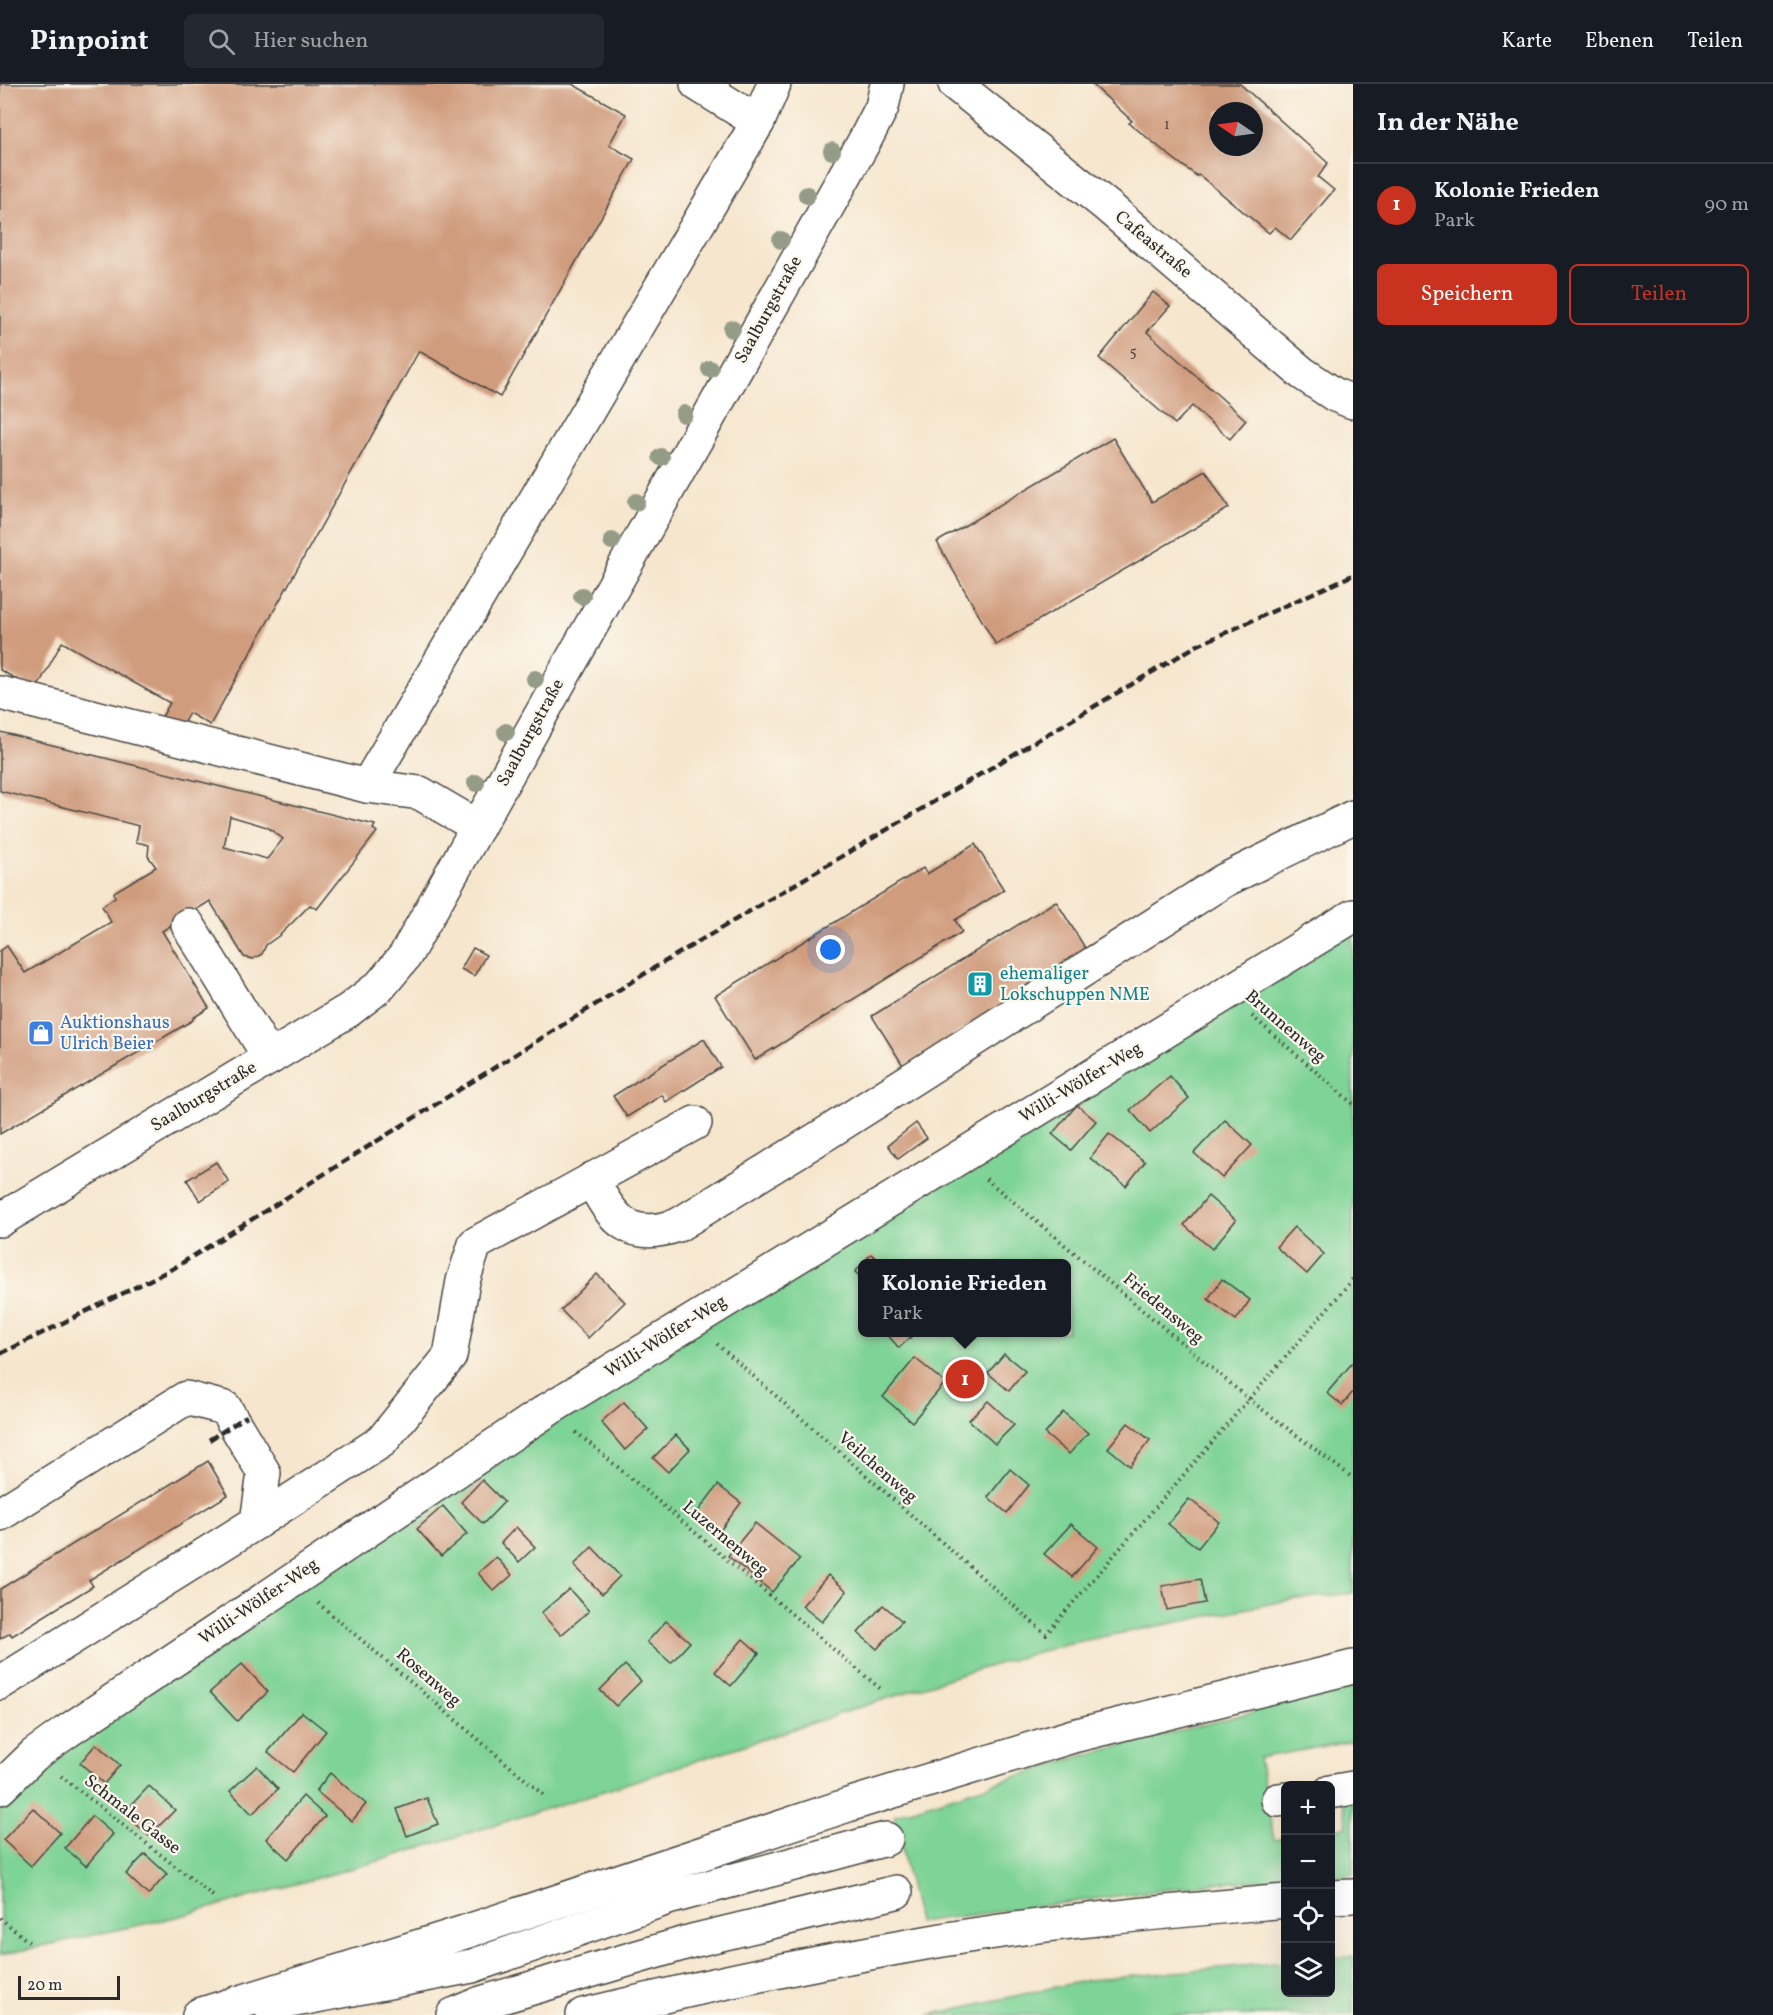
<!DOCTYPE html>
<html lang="de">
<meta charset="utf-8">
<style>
:root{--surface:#171b24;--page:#242831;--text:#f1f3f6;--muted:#9ea1a6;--line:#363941;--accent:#c8321e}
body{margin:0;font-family:Vollkorn,serif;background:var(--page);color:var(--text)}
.controls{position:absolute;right:18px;bottom:18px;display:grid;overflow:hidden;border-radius:9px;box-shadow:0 6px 24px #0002}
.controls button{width:54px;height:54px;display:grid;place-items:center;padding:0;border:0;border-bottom:2px solid var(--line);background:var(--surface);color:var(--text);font:30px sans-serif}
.compass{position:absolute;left:1209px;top:18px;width:54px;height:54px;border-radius:50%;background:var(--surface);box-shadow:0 6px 24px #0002;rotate:283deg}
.scale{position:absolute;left:18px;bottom:15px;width:102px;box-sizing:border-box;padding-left:6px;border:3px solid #2b2b2b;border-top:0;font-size:16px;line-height:21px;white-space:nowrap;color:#2b2b2b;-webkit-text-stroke:4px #fbf7ec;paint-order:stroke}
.you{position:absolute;left:831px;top:866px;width:21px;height:21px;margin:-15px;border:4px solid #fff;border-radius:50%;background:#1a73e8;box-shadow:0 0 0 9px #1a73e833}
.badge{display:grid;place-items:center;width:39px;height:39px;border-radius:50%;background:var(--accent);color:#fff;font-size:20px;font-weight:700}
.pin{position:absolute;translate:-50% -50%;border:3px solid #fff;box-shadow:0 2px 6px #0006}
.popup{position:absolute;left:858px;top:1175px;width:213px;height:78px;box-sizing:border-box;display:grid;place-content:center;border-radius:9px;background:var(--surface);filter:drop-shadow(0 2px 4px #0005);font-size:20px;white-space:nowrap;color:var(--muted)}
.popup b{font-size:22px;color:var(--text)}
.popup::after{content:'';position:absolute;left:50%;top:100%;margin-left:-12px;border:12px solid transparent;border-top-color:var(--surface)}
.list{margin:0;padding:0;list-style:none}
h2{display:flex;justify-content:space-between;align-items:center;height:78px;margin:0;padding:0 24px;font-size:26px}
h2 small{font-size:20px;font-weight:400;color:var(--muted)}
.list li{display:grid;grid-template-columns:39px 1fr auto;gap:18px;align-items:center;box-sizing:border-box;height:84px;padding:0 24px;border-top:2px solid var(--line)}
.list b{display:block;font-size:22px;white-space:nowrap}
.list p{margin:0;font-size:20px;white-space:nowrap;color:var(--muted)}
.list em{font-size:20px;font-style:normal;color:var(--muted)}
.actions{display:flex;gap:12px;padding:18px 24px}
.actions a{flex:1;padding:14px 0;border:2px solid var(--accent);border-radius:9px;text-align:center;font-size:21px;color:var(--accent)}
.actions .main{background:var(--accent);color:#fff}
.icon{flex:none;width:33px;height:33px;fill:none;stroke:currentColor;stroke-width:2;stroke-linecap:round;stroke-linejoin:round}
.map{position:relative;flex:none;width:1353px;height:1931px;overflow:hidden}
header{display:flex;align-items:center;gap:36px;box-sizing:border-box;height:84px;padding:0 30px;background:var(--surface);border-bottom:2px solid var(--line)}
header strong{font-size:28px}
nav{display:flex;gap:33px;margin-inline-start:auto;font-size:21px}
.search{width:420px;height:54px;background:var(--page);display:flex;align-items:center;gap:15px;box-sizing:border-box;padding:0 21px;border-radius:9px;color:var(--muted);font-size:22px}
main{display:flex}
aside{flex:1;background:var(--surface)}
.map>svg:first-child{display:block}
</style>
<header>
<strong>Pinpoint</strong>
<div class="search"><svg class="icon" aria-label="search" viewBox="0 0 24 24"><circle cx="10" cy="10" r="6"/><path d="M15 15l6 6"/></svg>Hier suchen</div>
<nav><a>Karte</a><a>Ebenen</a><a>Teilen</a></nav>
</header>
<main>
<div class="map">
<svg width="1353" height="1931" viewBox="0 0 1353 1931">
<rect width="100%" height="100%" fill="#fbf7ec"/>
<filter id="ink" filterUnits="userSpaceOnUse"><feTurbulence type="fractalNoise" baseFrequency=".0167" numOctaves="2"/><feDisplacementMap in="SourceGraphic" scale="12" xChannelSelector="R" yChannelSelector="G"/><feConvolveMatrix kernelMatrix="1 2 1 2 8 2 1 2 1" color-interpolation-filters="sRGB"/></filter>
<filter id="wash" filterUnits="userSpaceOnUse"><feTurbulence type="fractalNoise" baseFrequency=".008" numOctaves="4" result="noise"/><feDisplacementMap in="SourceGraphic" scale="24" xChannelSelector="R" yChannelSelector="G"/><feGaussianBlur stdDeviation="1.35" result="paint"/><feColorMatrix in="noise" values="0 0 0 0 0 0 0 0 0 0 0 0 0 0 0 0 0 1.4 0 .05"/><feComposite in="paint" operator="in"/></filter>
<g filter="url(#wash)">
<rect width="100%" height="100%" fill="#f6e6ce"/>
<!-- green -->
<g fill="#7ed396" stroke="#547f60" stroke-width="1.5" fill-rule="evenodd">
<path d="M1353,821v688l-63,7 -224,44 -110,32 -346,113 -228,71 -201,56 -181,39v-182zM863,1180h204v68h-204z"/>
<polygon points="1353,1602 1353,1657 1259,1674 1274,1756 1285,1754 1285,1795 1217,1799 918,1838 894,1731 1074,1674"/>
<polygon points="1353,1716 1353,1791 1331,1793 1331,1746 1347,1742 1343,1718"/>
<polygon points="1353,1872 1353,1931 928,1931 1088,1896 1285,1878 1286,1908 1330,1908 1331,1874"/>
</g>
<g id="blocks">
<!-- building -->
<g fill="#d09c7e" fill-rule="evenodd">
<polygon points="0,0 572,0 626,30 609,61 634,75 500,313 419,267 210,641 189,629 179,646 160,636 170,619 62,558 36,606 0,586"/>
<path d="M1092,0h148l88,79 -10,14 16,13 -43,50 -16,-13 -6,6 -70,-58 -2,1 -23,-17 -45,-36 3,-2zM1218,27h36v36h-36z"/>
<polygon points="1153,208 1170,222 1147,248 1246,336 1230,355 1192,322 1175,340 1099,274"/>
<polygon points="1113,354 1152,418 1206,387 1229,424 996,561 937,458"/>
<path d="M0,648l375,93 -2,4 4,3 -60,77 -7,-4 -30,30 -14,10 -4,9 -9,5 -9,-2 -34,-56 -48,30 47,77 -16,10v2l-193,114v-183l7,-5 18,27 86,-51 -9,-16 13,-9 -1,-5 42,-25 -8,-11 1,-11 -13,-3 3,-16 -139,-35zM230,732l37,11 16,12 -16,20 -43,-12z"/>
<polygon points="975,760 1004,806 955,836 962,848 755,976 715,912 923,784 927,790"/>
<polygon points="1056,817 1087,867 904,983 872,932"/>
<polygon points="473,864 486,871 474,892 461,885"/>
<polygon points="704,955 721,983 666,1018 662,1011 627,1033 613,1012"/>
<polygon points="1170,992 1189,1014 1150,1049 1130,1026"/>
<polygon points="1077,1021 1096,1037 1071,1066 1052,1050"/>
<polygon points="1225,1036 1252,1061 1222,1094 1194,1069"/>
<polygon points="916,1039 927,1054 898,1075 888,1061"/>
<polygon points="1109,1050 1145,1078 1126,1102 1090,1074"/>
<polygon points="216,1078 229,1098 200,1117 187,1096"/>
<polygon points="1208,1112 1236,1136 1212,1165 1184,1141"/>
<polygon points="1294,1143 1324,1170 1307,1190 1276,1163"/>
<polygon points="871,1170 882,1179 863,1179 863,1195 855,1188"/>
<polygon points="597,1190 625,1218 588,1254 561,1226"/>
<polygon points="1222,1195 1250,1216 1236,1236 1208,1215"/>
<polygon points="885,1248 912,1248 914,1250 899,1264"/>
<polygon points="1004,1270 1025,1287 1009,1307 988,1289"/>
<polygon points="915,1274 945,1299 912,1338 883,1313"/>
<polygon points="1353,1278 1353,1308 1342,1321 1327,1309"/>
<polygon points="988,1317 1014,1341 995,1360 969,1336"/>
<polygon points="624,1318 648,1345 625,1366 601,1338"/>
<polygon points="1063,1328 1088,1349 1069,1370 1045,1350"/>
<polygon points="1128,1339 1150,1356 1130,1382 1108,1364"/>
<polygon points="676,1351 690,1365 668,1388 653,1374"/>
<polygon points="208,1377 228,1411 89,1496 93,1502 12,1552 10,1549 0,1555 0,1505"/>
<polygon points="1010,1385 1029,1401 1007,1429 988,1413"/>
<polygon points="482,1396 504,1418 483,1440 461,1418"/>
<polygon points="718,1401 741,1419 719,1448 696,1430"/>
<polygon points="1189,1415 1219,1438 1198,1464 1168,1440"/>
<polygon points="443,1422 467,1450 441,1472 417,1445"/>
<polygon points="755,1439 800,1475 772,1508 728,1472"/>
<polygon points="1071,1440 1098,1463 1072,1493 1044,1470"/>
<polygon points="516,1443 535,1463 519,1478 501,1459"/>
<polygon points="592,1463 620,1492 602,1510 574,1481"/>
<polygon points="496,1473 512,1491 494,1507 478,1489"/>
<polygon points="828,1491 847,1507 822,1538 802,1522"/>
<polygon points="1200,1495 1205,1519 1167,1526 1162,1502"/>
<polygon points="569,1505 589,1527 561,1551 541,1529"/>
<polygon points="883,1521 902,1537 877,1565 858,1549"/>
<polygon points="666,1537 690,1558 671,1579 647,1558"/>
<polygon points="743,1555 759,1569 731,1602 715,1588"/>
<polygon points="242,1580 268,1608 237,1637 210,1608"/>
<polygon points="625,1581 641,1597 616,1622 600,1606"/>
<polygon points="302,1628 326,1647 293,1688 268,1668"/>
<polygon points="96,1660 120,1681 104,1700 80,1679"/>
<polygon points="257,1682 278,1705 252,1730 230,1707"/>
<polygon points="330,1689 366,1720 352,1737 316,1707"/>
<polygon points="149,1702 175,1726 149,1752 124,1729"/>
<polygon points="303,1712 325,1732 288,1775 266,1755"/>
<polygon points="427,1714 438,1740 407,1752 397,1725"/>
<polygon points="33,1724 60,1749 31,1782 3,1756"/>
<polygon points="92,1732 113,1750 86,1782 65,1764"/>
<polygon points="145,1770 167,1790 148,1811 126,1790"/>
</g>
</g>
</g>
<g filter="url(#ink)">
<use href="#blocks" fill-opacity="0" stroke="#494743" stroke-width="1.5"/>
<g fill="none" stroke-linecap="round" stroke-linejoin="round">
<defs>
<g id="minor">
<polyline points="697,0 758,38"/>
<polyline points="955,0 1107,122 1302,289 1335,311 1353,318"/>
<polyline points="0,609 367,702"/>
<polyline points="478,743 420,709 367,702 758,38 774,0"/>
<polyline points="188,841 270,974"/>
<path d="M592,1095c20,41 38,63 86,46l149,-92 396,-252 130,-64"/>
<polyline points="0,1136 349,926 380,902 405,872 865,56 882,23 887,0"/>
<polyline points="0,1430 186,1314 225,1324 264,1389 257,1438 0,1599"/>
<polyline points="257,1438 382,1357 450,1272 463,1197 475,1160 695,1039"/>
<polyline points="0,1704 34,1671 66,1648 549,1325 1353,832"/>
<polyline points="1330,1708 1353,1704"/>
<polyline points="1278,1716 1286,1715"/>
<polyline points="269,1921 472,1882 671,1813 886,1755"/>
<polyline points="453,1931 481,1919 692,1857 896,1808"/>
</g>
<g id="highway">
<polyline points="1330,1813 1353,1812"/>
<polyline points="199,1931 468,1847 848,1721 1073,1652 1353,1583"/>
<path d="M583,1931c113,-27 227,-52 342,-72 119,-21 240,-31 361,-42"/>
</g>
</defs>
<!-- minor casing -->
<use href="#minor" stroke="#494743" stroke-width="36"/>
<!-- highway casing -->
<use href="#highway" stroke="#494743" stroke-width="36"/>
<!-- path -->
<g stroke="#494743" stroke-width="4" stroke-dasharray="1.5 4.5" stroke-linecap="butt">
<polyline points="1252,932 1353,1020"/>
<polyline points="986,1095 1250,1316 1353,1394"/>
<polyline points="717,1260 1046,1550 1353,1195"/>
<polyline points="576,1348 883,1607"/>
<polyline points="318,1519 546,1713"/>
<polyline points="61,1692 213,1812"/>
<polyline points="0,1834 31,1860"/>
</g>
<!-- minor -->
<use href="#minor" stroke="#fff" stroke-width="33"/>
<!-- highway -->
<use href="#highway" stroke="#fff" stroke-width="33"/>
<!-- rail -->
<g stroke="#2b2b2b" stroke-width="4.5" stroke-dasharray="9 4.5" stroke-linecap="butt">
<polyline points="0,1270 174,1184 649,887 1196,562 1353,491"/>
<polyline points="209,1356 247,1332"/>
</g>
</g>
<!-- trees -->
<g fill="#949b86">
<circle cx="832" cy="67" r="9"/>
<circle cx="807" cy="111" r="9"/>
<circle cx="781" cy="156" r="9"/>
<circle cx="732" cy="245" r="9"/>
<circle cx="710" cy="285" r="9"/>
<circle cx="684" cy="330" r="9"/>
<circle cx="661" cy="373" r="9"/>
<circle cx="636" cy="418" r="9"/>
<circle cx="612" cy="457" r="9"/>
<circle cx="582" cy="512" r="9"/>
<circle cx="535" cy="595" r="9"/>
<circle cx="506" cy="648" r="9"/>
<circle cx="476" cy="699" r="9"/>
</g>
</g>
<!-- icons -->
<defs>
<symbol id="building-square" viewBox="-11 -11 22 22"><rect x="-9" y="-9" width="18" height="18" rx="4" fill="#0f9aa8" stroke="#fbf7ec"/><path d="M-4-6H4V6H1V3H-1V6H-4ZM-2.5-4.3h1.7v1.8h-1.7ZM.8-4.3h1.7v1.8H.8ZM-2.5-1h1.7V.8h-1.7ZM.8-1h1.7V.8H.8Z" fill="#fff"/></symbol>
<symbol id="shop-square" viewBox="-11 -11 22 22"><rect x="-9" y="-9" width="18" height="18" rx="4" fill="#3f7fe0" stroke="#fbf7ec"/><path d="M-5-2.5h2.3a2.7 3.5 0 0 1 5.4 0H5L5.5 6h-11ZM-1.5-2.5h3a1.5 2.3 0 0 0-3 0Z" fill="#fff"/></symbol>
</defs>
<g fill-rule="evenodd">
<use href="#building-square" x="965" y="885" width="30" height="30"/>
<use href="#shop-square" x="26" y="934" width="30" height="30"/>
</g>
<g text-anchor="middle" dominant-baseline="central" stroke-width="4.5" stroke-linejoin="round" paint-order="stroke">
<!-- number labels -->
<g font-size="15" fill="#544740">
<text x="1167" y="41">1</text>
<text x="1133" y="268">5</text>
</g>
<!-- street labels -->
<g font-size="18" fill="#2b2b2b" stroke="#fbf7ec">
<text transform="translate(1153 161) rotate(40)">Cafeastraße</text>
<text transform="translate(769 226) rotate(-61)">Saalburgstraße</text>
<text transform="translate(531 649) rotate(-61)">Saalburgstraße</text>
<text transform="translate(1285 943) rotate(41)">Brunnenweg</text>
<text transform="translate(1081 999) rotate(-31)">Willi-Wölfer-Weg</text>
<text transform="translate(204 1013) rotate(-31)">Saalburgstraße</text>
<text transform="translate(1163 1225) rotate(40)">Friedensweg</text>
<text transform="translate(666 1253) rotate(-32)">Willi-Wölfer-Weg</text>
<text transform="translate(877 1384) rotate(41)">Veilchenweg</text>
<text transform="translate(725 1455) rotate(40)">Luzernenweg</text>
<text transform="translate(259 1518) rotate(-34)">Willi-Wölfer-Weg</text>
<text transform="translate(428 1594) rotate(41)">Rosenweg</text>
<text transform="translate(132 1731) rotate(38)">Schmale Gasse</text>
</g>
<!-- culture labels -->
<g font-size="18" fill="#0d838f" stroke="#fbf7ec" text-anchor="start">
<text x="1000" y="890">ehemaliger<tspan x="1000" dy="21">Lokschuppen NME</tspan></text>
</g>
<!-- shop labels -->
<g font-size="18" fill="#366cbe" stroke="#fbf7ec" text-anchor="start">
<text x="60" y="939">Auktionshaus<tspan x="60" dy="21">Ulrich Beier</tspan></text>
</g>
</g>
</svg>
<div class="controls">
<button>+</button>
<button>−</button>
<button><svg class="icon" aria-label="locate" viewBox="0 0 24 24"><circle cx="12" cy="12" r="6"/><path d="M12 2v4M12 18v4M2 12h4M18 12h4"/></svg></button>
<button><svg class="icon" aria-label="layers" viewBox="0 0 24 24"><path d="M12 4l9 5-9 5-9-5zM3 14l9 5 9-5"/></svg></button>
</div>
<svg class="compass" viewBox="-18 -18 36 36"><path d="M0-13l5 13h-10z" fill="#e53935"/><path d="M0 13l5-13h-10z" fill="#9ea1a6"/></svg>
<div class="scale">20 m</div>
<div class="you"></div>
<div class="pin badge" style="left:965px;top:1295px">1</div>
<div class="popup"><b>Kolonie Frieden</b>Park</div>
</div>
<aside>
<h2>In der Nähe<small></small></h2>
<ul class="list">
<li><span class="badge">1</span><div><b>Kolonie Frieden</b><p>Park</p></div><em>90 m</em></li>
</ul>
<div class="actions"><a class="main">Speichern</a><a>Teilen</a></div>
</aside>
</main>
